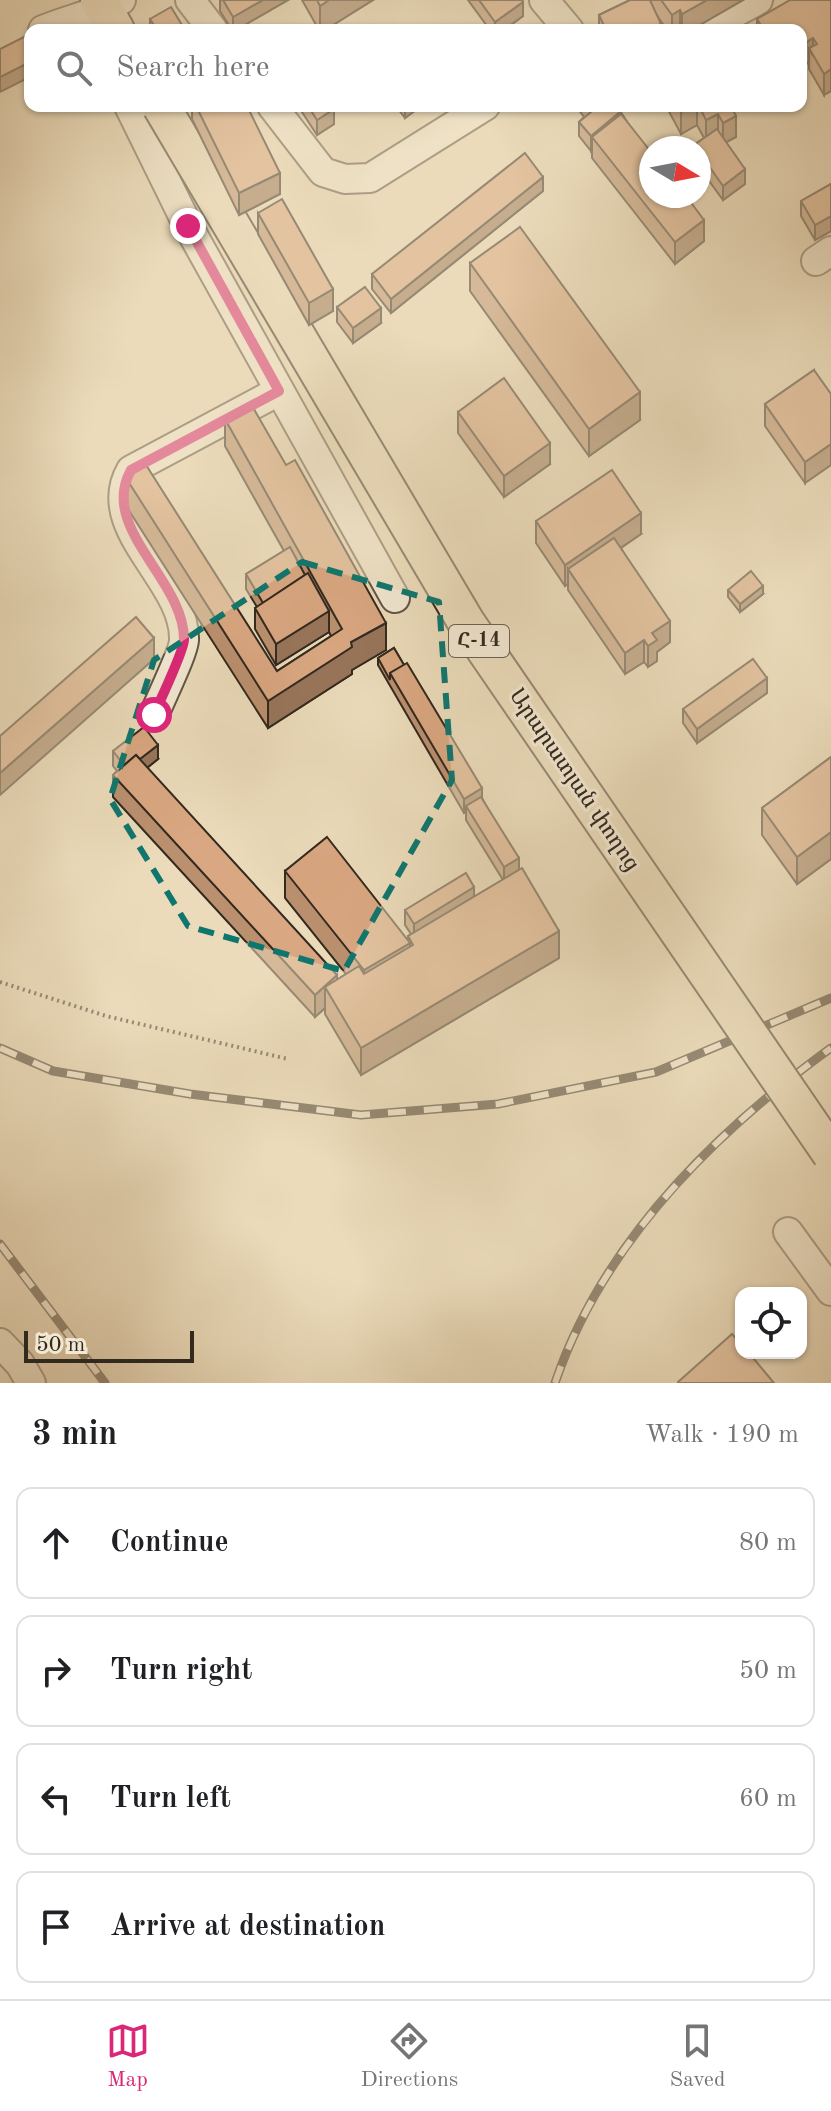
<!DOCTYPE html>
<meta charset="utf-8">
<style>
:root{--surface:#fff;--page:#f2f2f2;--text:#202124;--muted:#757577;--line:#e0e0e0;--accent:#db2777}
body{margin:0;font-family:"Old Standard TT","Noto Serif Armenian",serif;background:var(--page);color:var(--text)}
.controls{position:absolute;right:24px;bottom:24px;display:grid;overflow:hidden;border-radius:16px;box-shadow:0 2px 6px #0004}
.controls button{width:72px;height:72px;display:grid;place-items:center;padding:0;border:0;border-bottom:2px solid var(--line);background:var(--surface);color:var(--text);font:40px sans-serif}
.compass{position:absolute;left:639px;top:136px;width:72px;height:72px;border-radius:50%;background:var(--surface);box-shadow:0 2px 6px #0004;rotate:100deg}
.scale{position:absolute;left:24px;bottom:20px;width:170px;box-sizing:border-box;padding-left:8px;border:4px solid #32291f;border-top:0;font-size:22px;line-height:28px;white-space:nowrap;color:#32291f;-webkit-text-stroke:6px #f2e8d2;paint-order:stroke}
.stop{position:absolute;width:24px;height:24px;margin:-18px;border:6px solid #db2777;border-radius:50%;background:#fff}
.stop.end{background:#db2777;border-color:#fff;box-shadow:0 2px 8px #0008}
.list{margin:0;padding:0;list-style:none}
h2{display:flex;justify-content:space-between;align-items:center;height:104px;margin:0;padding:0 32px;font-size:34px}
h2 small{font-size:26px;font-weight:400;color:var(--muted)}
.list li{display:grid;grid-template-columns:52px 1fr auto;gap:24px;align-items:center;box-sizing:border-box;height:112px;margin:0 16px 16px;padding:0 16px;border:2px solid var(--line);border-radius:16px}
.list b{display:block;font-size:30px;white-space:nowrap}
.list em{font-size:26px;font-style:normal;color:var(--muted)}
.icon{flex:none;width:44px;height:44px;fill:none;stroke:currentColor;stroke-width:2;stroke-linecap:round;stroke-linejoin:round}
.map{position:relative;flex:none;width:831px;height:1383px;overflow:hidden}
.search{position:absolute;background:var(--surface);box-shadow:0 2px 6px #0004;left:24px;right:24px;top:24px;height:88px;display:flex;align-items:center;gap:20px;box-sizing:border-box;padding:0 28px;border-radius:16px;color:var(--muted);font-size:30px}
.sheet{height:616px;background:var(--surface)}
nav{display:flex;justify-content:space-around;align-items:center;box-sizing:border-box;height:112px;border-top:2px solid var(--line);background:var(--surface);font-size:22px;color:var(--muted)}
nav a{display:grid;justify-items:center;gap:4px}
nav .on{color:var(--accent)}
.map>svg:first-child{display:block}
</style>
<div class="map">
<svg width="831" height="1383" viewBox="0 0 831 1383">
<rect width="100%" height="100%" fill="#ebdbba"/>
<filter id="stains"><feTurbulence type="fractalNoise" baseFrequency=".0025" numOctaves="4"/><feColorMatrix values="0 0 0 0 .2 0 0 0 0 .09 0 0 0 0 .02 0 0 0 .5 -.17"/></filter>
<radialGradient id="worn" r=".72"><stop offset=".6" stop-color="#630" stop-opacity="0"/><stop offset="1" stop-color="#630" stop-opacity=".3"/></radialGradient>
<g fill="none" stroke-linecap="round" stroke-linejoin="round">
<defs>
<g id="minor">
<polyline points="190,0 213,30"/>
<polyline points="544,0 569,30"/>
<path d="M43,30c26,-11 54,-16 78,-30"/>
<polyline points="703,30 758,0"/>
<polyline points="129,106 188,226 395,598"/>
<polyline points="272,106 323,172 345,179 370,178 485,106"/>
<polyline points="816,261 831,251"/>
<path d="M154,715c6,-15 30,-64 30,-75 2,-60 -87,-111 -53,-170l148,-79"/>
<polyline points="788,1232 831,1291"/>
<polyline points="0,1343 20,1364 31,1383"/>
</g>
<polyline id="major" points="99,0 116,30"/>
</defs>
<!-- minor casing -->
<use href="#minor" stroke="#605646" stroke-width="32"/>
<!-- major casing -->
<use href="#major" stroke="#32291f" stroke-width="40"/>
<!-- path -->
<polyline stroke="#32291f" stroke-width="4" stroke-dasharray="2 4" stroke-linecap="butt" points="0,982 106,1016 288,1059"/>
<!-- minor -->
<use href="#minor" stroke="#f2e8d2" stroke-width="28"/>
<!-- major -->
<use href="#major" stroke="#ebdbba" stroke-width="36"/>
<defs>
<g id="rail">
<polyline points="0,1048 53,1071 190,1094 361,1115 498,1104 656,1072 831,998"/>
<polyline points="0,1244 105,1383"/>
<path d="M555,1383c47,-139 160,-251 276,-335"/>
</g>
</defs>
<!-- rail casing -->
<use href="#rail" stroke="#32291f" stroke-width="9"/>
<!-- rail -->
<use href="#rail" stroke="#f2e8d2" stroke-width="6" stroke-dasharray="18" stroke-linecap="butt"/>
<defs>
<polyline id="major-bridge" points="161,106 466,622 831,1154"/>
</defs>
<!-- major-bridge casing -->
<use href="#major-bridge" stroke="#32291f" stroke-width="40" stroke-linecap="butt"/>
<!-- major-bridge -->
<use href="#major-bridge" stroke="#ebdbba" stroke-width="36"/>
</g>
<!-- wall -->
<g fill="#bb906f" stroke="#32291f" stroke-width="2">
<polygon points="220,0 288,0 236,30 232,30 220,11"/>
<polygon points="302,0 373,0 325,30 319,30"/>
<polygon points="468,0 522,0 523,16 504,30 490,30"/>
<polygon points="630,0 743,0 691,30 667,30 656,14 661,30 599,30 599,15"/>
<polygon points="831,0 824,95 809,69 809,62 805,65 805,85 801,87 801,30 757,30 757,19"/>
<polygon points="150,19 185,30 150,30"/>
<polygon points="192,106 247,106 280,194 239,215 192,119"/>
<polygon points="300,106 332,106 334,124 317,135 300,109"/>
<polygon points="396,106 421,106 405,118"/>
<polygon points="578,106 617,106 704,241 675,264 592,158 592,150 591,151 579,136 579,122 584,117 578,109"/>
<polygon points="666,106 741,106 733,110 736,137 726,142 745,184 723,200 699,167 699,148 694,148 694,145 704,138 697,125 681,134"/>
<polygon points="831,184 831,231 815,240 801,216 801,201"/>
<polygon points="543,191 391,313 372,289 372,274"/>
<polygon points="258,213 333,311 309,325 258,234"/>
<polygon points="470,263 640,420 589,456 470,291"/>
<polygon points="337,307 381,323 353,343 337,322"/>
<polygon points="814,370 805,483 765,426 765,404"/>
<polygon points="458,412 550,464 504,497 458,433"/>
<polygon points="225,419 386,650 352,670 352,674 268,728 126,506 126,478 277,671 331,636 329,632 276,665 255,629 255,608 257,607 246,589 246,574 284,551 225,446"/>
<polygon points="536,521 641,534 621,548 670,642 657,652 657,661 648,667 644,662 625,674 568,590 568,584 565,586 536,543"/>
<polygon points="728,590 763,594 740,612 728,597"/>
<polygon points="394,648 482,798 519,870 559,958 361,1075 325,1014 325,1008 315,1017 113,797 113,775 117,771 113,766 113,751 158,759 147,768 337,980 346,974 285,898 285,871 408,940 408,936 411,934 405,925 405,910 474,897 503,880 466,820 466,812 464,813 378,665 378,658"/>
<polygon points="767,693 697,743 683,723 683,709"/>
<polygon points="831,757 831,859 797,884 762,835 762,808"/>
</g>
<!-- shaded-wall -->
<g fill="#98755a" stroke="#32291f" stroke-width="2">
<polygon points="263,0 288,0 236,30 233,30 233,17"/>
<polygon points="329,0 373,0 325,30 320,30 320,6"/>
<polygon points="707,0 743,0 691,30 682,30 682,14"/>
<polygon points="523,2 523,16 504,30 495,30 495,22"/>
<polygon points="680,10 680,30 672,30 672,15"/>
<polygon points="661,24 661,30 647,30"/>
<polygon points="813,38 813,56 809,48 809,62 805,65 805,85 801,87 801,46"/>
<polygon points="30,62 30,77 0,92 0,77"/>
<polygon points="831,69 831,91 824,95 824,74"/>
<polygon points="405,106 421,106 405,118"/>
<polygon points="692,106 697,106 697,125 681,134 681,112"/>
<polygon points="334,109 334,124 317,135 317,120"/>
<polygon points="621,111 621,126 592,137 592,150 591,151 591,136"/>
<polygon points="718,114 718,135 706,141 706,120"/>
<polygon points="736,116 736,137 723,144 723,123"/>
<polygon points="745,169 745,184 723,200 723,186"/>
<polygon points="280,173 280,194 239,215 239,193"/>
<polygon points="543,177 543,191 391,313 391,299"/>
<polygon points="831,216 831,231 815,240 815,225"/>
<polygon points="704,220 704,241 675,264 675,242"/>
<polygon points="333,289 333,311 309,325 309,303"/>
<polygon points="381,308 381,323 353,343 353,328"/>
<polygon points="640,392 640,420 589,456 589,429"/>
<polygon points="550,443 550,464 504,497 504,476"/>
<polygon points="831,444 831,465 805,483 805,462"/>
<polygon points="641,513 641,534 575,579 568,569 568,584 565,586 565,565"/>
<polygon points="763,586 763,594 740,612 740,604"/>
<polygon points="329,611 329,632 276,665 276,644"/>
<polygon points="670,621 670,642 657,652 657,661 648,667 648,646 652,633"/>
<polygon points="386,623 386,650 352,670 352,674 268,728 268,701 351,642"/>
<polygon points="154,638 154,659 0,795 0,773"/>
<polygon points="644,640 644,662 625,674 625,653"/>
<polygon points="767,678 767,693 697,743 697,729"/>
<polygon points="158,745 158,759 127,784 127,769"/>
<polygon points="482,788 482,803 466,806 466,812 464,813 464,799"/>
<polygon points="831,832 831,859 797,884 797,857"/>
<polygon points="519,858 519,873 504,882 504,867"/>
<polygon points="474,887 474,901 414,938 414,924"/>
<polygon points="559,931 559,958 361,1075 361,1048"/>
<polygon points="410,943 410,970 364,997 364,970"/>
<polygon points="337,975 337,996 325,987 325,1008 315,1017 315,995"/>
</g>
<!-- building -->
<g fill="#d9a781" stroke="#32291f" stroke-width="2">
<polygon points="223,0 263,0 233,17"/>
<polygon points="317,0 329,0 320,6"/>
<polygon points="479,0 522,0 523,2 495,22"/>
<polygon points="630,0 650,0 661,24 647,30 606,30 599,15"/>
<polygon points="661,0 707,0 682,14 680,10 672,15"/>
<polygon points="790,0 831,0 831,69 824,74 809,48 817,44 813,38 801,46 801,30 764,30 757,19"/>
<polygon points="171,7 185,30 157,30 150,19"/>
<polygon points="28,35 30,40 30,62 0,77 0,49"/>
<polygon points="196,106 247,106 280,173 239,193"/>
<polygon points="308,106 332,106 334,109 317,120"/>
<polygon points="588,106 617,106 621,111 591,136 579,122 592,111"/>
<polygon points="678,106 692,106 681,112"/>
<polygon points="699,106 731,106 736,116 723,123 718,114 706,120"/>
<polygon points="621,114 651,152 651,196 686,196 704,220 675,242 592,137"/>
<polygon points="717,129 745,169 723,186 699,152 699,148 696,148 694,145"/>
<polygon points="525,153 543,177 391,299 372,274"/>
<polygon points="831,184 831,216 815,225 801,201"/>
<polygon points="282,199 333,289 309,303 258,213"/>
<polygon points="520,227 640,392 589,429 470,263"/>
<polygon points="365,287 381,308 353,328 337,307"/>
<polygon points="814,370 831,394 831,444 805,462 765,404"/>
<polygon points="504,378 550,443 504,476 458,412"/>
<polygon points="251,404 286,465 295,460 386,623 351,642 352,647 268,701 126,478 146,465 277,671 342,629 225,419"/>
<polygon points="612,470 641,513 565,565 536,521"/>
<polygon points="614,538 670,621 652,633 657,640 648,646 644,640 625,653 568,569"/>
<polygon points="290,547 305,575 263,603 246,574"/>
<polygon points="751,571 763,586 740,604 728,590"/>
<polygon points="308,573 329,611 276,644 255,608"/>
<polygon points="136,617 154,638 0,773 0,736"/>
<polygon points="394,648 404,665 390,673 390,680 378,658"/>
<polygon points="753,659 767,678 697,729 683,709"/>
<polygon points="407,663 482,788 464,799 390,673"/>
<polygon points="144,727 158,745 140,759 136,755 124,765 113,751"/>
<polygon points="136,755 337,975 315,995 113,775"/>
<polygon points="831,757 831,832 797,857 762,808"/>
<polygon points="481,797 519,858 504,867 466,806"/>
<polygon points="327,837 410,943 364,970 285,871"/>
<polygon points="522,868 559,931 361,1048 325,987 359,966 364,974 413,945 408,936"/>
<polygon points="466,873 474,887 414,924 405,910"/>
<polygon points="732,1334 741,1344 741,1353 749,1353 774,1383 679,1383 678,1382"/>
</g>
<g fill="none" stroke-linecap="round" stroke-linejoin="round">
<!-- route -->
<path stroke="#db2777" stroke-width="10" d="M154,715c6,-15 30,-64 30,-75 1,-60 -86,-112 -53,-170l148,-79 -91,-165"/>
</g>
<!-- marked area -->
<path d="M0 0H831V1383H0ZM302,562l137,40 13,178 -108,191 -156,-45 -78,-127 44,-139z" fill="#ebdbba" fill-opacity=".55" fill-rule="evenodd"/>
<path fill="none" stroke="#0f766e" stroke-width="6" stroke-dasharray="16 10" stroke-linejoin="round" d="M302,562l137,40 13,178 -108,191 -156,-45 -78,-127 44,-139z"/>
<g text-anchor="middle" dominant-baseline="central" stroke-width="6" stroke-linejoin="round" paint-order="stroke">
<!-- shield labels -->
<rect fill="#f2e8d2" stroke="#6c6255" stroke-width="2" x="449" y="625" width="60" height="32" rx="6"/>
<g font-size="20" font-weight="bold" fill="#32291f">
<text x="479" y="641">Հ-14</text>
</g>
<!-- street labels -->
<g font-size="22" fill="#32291f" stroke="#f2e8d2">
<text transform="translate(574 780) rotate(56)">Արարատյան փողոց</text>
</g>
</g>
<rect width="100%" height="100%" filter="url(#stains)"/>
<rect width="100%" height="100%" fill="url(#worn)"/>
</svg>
<div class="controls">
<button><svg class="icon" aria-label="locate" viewBox="0 0 24 24"><circle cx="12" cy="12" r="6"/><path d="M12 2v4M12 18v4M2 12h4M18 12h4"/></svg></button>
</div>
<svg class="compass" viewBox="-18 -18 36 36"><path d="M0-13l5 13h-10z" fill="#e53935"/><path d="M0 13l5-13h-10z" fill="#757577"/></svg>
<div class="scale">50 m</div>
<div class="stop" style="left:154px;top:715px"></div>
<div class="stop end" style="left:188px;top:226px"></div>
<div class="search"><svg class="icon" aria-label="search" viewBox="0 0 24 24"><circle cx="10" cy="10" r="6"/><path d="M15 15l6 6"/></svg>Search here</div>
</div>
<section class="sheet">
<h2>3 min<small>Walk · 190 m</small></h2>
<ul class="list">
<li><svg class="icon" aria-label="ahead" viewBox="0 0 24 24"><path d="M12 20V5M6 11l6-6 6 6"/></svg><div><b>Continue</b></div><em>80 m</em></li>
<li><svg class="icon" aria-label="right" viewBox="0 0 24 24"><path d="M7 20v-9h11M14 6l5 5-5 5"/></svg><div><b>Turn right</b></div><em>50 m</em></li>
<li><svg class="icon" aria-label="left" viewBox="0 0 24 24"><path d="M17 20v-9H6M10 6l-5 5 5 5"/></svg><div><b>Turn left</b></div><em>60 m</em></li>
<li><svg class="icon" aria-label="arrive" viewBox="0 0 24 24"><path d="M6 21V4h12l-3 4 3 4H6"/></svg><div><b>Arrive at destination</b></div></li>
</ul>
</section>
<nav>
<a class="on"><svg class="icon" aria-label="map" viewBox="0 0 24 24"><path d="M3 6l6-2 6 2 6-2v14l-6 2-6-2-6 2zM9 4v14M15 6v14"/></svg>Map</a>
<a><svg class="icon" aria-label="directions" viewBox="0 0 24 24"><path d="M12 3l9 9-9 9-9-9zM9 14v-3h6M13 9l2 2-2 2"/></svg>Directions</a>
<a><svg class="icon" aria-label="saved" viewBox="0 0 24 24"><path d="M7 4h10v16l-5-4-5 4z"/></svg>Saved</a>
</nav>
